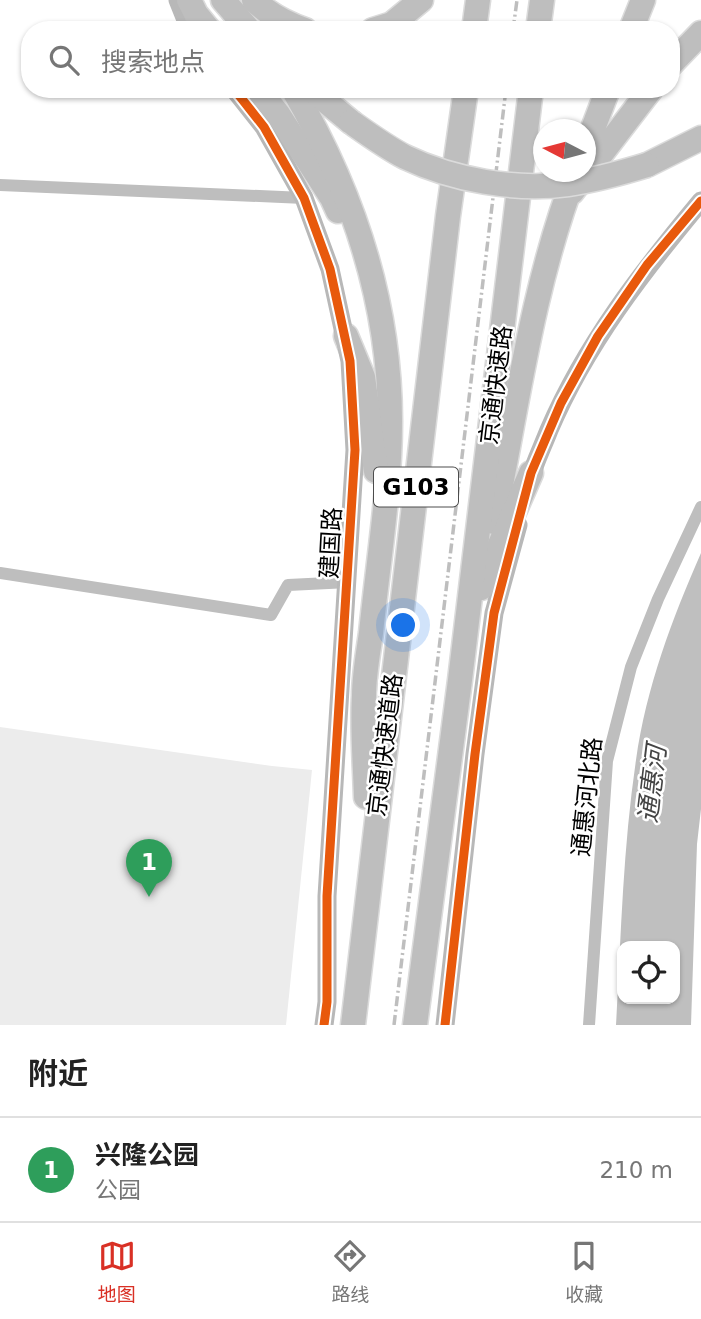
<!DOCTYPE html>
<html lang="zh">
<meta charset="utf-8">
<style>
:root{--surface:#fff;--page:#f2f2f2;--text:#222;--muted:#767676;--line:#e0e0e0;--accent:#d93025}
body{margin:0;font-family:"DejaVu Sans","Noto Sans SC",sans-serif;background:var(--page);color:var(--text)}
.controls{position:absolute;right:21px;bottom:21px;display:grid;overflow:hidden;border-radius:14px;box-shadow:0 2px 5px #0004}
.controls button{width:63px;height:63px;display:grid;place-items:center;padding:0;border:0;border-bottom:2px solid var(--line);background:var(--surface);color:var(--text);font:35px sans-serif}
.compass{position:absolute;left:533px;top:119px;width:63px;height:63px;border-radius:50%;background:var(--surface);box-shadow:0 2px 5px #0004;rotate:276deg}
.you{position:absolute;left:404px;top:626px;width:24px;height:24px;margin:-18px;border:5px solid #fff;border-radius:50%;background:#1a73e8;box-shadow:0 0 0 10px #1a73e833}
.badge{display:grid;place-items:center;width:46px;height:46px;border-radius:50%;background:var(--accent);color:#fff;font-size:23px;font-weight:700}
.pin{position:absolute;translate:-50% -58px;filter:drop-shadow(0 2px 4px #0008)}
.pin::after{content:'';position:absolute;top:37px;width:24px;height:21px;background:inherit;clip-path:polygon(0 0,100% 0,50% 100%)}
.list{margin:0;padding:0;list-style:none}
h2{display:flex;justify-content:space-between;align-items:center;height:91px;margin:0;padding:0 28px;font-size:30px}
h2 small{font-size:23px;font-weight:400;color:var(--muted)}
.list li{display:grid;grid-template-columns:46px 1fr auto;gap:21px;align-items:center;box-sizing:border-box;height:105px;padding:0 28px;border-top:2px solid var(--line)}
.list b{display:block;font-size:26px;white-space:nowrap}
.list p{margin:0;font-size:23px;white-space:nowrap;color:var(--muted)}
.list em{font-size:23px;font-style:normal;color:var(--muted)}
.icon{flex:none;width:38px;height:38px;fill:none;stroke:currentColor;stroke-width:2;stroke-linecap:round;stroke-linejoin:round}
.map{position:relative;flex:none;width:701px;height:1025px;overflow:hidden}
.search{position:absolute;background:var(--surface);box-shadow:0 2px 5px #0004;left:21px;right:21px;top:21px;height:77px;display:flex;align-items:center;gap:18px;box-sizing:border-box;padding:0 24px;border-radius:28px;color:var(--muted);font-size:26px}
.sheet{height:196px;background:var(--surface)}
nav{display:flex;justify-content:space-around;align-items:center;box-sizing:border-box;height:98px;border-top:2px solid var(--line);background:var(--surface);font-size:19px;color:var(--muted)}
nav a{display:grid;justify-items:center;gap:4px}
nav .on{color:var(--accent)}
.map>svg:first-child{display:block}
</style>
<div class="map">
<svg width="701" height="1025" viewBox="0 0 701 1025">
<rect width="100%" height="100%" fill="#fff"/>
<!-- green -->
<polygon fill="#ececec" points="0,727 272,766 312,770 286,1025 0,1025"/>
<!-- water -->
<path fill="#bfbfbf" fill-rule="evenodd" d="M701,553v256l-4,35 -6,181h-75c5,-88 7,-178 20,-265 10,-72 36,-141 65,-207zM622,946h53v53h-53z"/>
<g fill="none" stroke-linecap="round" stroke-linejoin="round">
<defs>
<g id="highway">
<polyline points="189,0 196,14 209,30"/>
<polyline points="223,0 249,30"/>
<path d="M254,0c15,15 31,23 51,30"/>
<polyline points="373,30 392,24 421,0"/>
<polyline points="474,30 478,0"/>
<polyline points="538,30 542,0"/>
<polyline points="631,30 643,0"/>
<polyline points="671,64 701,33"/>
<polyline points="258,89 278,114 332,198 338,211"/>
<path d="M293,89c59,101 97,214 97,332 0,71 -12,142 -19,212 -3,21 -7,42 -7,63 -2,33 1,67 2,101"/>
<polyline points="311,89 351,122"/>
<polyline points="586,147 608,89"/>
<polyline points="647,165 701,138"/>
<polyline points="572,192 651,89"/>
<polyline points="346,336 363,377 376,471"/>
<path d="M494,522c23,-117 39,-239 82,-350"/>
<polyline points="481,588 531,473"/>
<polyline points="353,1025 448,216 466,89"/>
<polyline points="415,1025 460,680 531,89"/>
</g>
</defs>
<!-- highway casing -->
<use href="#highway" stroke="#dbdbdb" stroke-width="27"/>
<!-- street -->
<g stroke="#bebebe" stroke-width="12">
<polyline points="0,185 304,198"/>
<polyline points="0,573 271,615 288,585 349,582"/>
<polyline points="589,1025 607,761 631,667 658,599 701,507"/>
</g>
<!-- secondary -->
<g stroke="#b8b8b8" stroke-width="19">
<polyline points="178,0 190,30"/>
<polyline points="234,89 264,127 304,198 330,269 350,361 355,450 327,896 327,1002 324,1025"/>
<path d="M528,485c5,-19 14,-37 21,-55 37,-86 93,-158 152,-229"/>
<polyline points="445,1025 475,754 494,613 518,525"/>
</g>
<!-- highway -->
<use href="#highway" stroke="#bebebe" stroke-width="24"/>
<!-- rail -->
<g stroke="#bebebe" stroke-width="3.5" stroke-dasharray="10 3.5 2 3.5" stroke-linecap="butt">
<polyline points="513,30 517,0"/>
<polyline points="394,1025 506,89"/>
</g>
<defs>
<path id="highway-bridge" d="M351,122c17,12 35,25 54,35 48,23 110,34 163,27 27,-4 53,-11 79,-19"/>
</defs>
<!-- highway-bridge casing -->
<use href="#highway-bridge" stroke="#dbdbdb" stroke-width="27" stroke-linecap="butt"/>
<!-- highway-bridge -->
<use href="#highway-bridge" stroke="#bebebe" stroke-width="24"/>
<defs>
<g id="cycleway">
<polyline points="234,89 264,127 304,198 330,269 350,361 355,450 327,896 327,1002 324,1025"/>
<polyline points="445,1025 475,754 494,613 531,473 561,403 598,336 647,265 701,201"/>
</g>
</defs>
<!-- cycleway casing -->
<use href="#cycleway" stroke="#fff" stroke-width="13"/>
<!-- cycleway -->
<use href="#cycleway" stroke="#e8590c" stroke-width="9"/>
</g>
<g text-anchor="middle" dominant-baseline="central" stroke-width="5" stroke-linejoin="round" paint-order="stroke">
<!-- shield labels -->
<rect fill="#fff" stroke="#4c4c4c" stroke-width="2" x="374" y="467.5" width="84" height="39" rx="5"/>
<g font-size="23" font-weight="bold" fill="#000">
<text x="416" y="487">G103</text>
</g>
<!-- street labels -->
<g font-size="24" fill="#000" stroke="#fff">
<text transform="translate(496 385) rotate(-83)">京通快速路</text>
<text transform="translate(331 543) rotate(-87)">建国路</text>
<text transform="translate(385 745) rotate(-83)">京通快速道路</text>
<text transform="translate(587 797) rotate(-84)">通惠河北路</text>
</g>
<!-- water labels -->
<g font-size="26" font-style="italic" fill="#444" stroke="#fff">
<text transform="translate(652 784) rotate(-83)">通惠河</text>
</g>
</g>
</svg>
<div class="controls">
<button><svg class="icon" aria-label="locate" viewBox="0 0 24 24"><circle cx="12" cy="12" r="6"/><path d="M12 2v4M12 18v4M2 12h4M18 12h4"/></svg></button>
</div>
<svg class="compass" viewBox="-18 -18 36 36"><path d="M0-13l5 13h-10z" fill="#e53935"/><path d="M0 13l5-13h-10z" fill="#767676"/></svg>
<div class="you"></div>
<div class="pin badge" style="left:149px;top:897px;background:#2e9e5b">1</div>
<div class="search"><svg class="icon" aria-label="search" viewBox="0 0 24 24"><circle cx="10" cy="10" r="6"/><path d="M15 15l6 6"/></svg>搜索地点</div>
</div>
<section class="sheet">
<h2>附近<small></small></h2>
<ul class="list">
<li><span class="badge" style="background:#2e9e5b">1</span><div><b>兴隆公园</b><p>公园</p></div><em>210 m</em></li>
</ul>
</section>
<nav>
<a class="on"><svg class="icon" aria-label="map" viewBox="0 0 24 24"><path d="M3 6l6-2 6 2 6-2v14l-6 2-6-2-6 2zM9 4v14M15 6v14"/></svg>地图</a>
<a><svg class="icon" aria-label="directions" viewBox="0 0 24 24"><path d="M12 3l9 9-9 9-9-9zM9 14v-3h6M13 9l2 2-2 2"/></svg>路线</a>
<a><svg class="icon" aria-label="saved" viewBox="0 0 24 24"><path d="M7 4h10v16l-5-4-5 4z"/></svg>收藏</a>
</nav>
